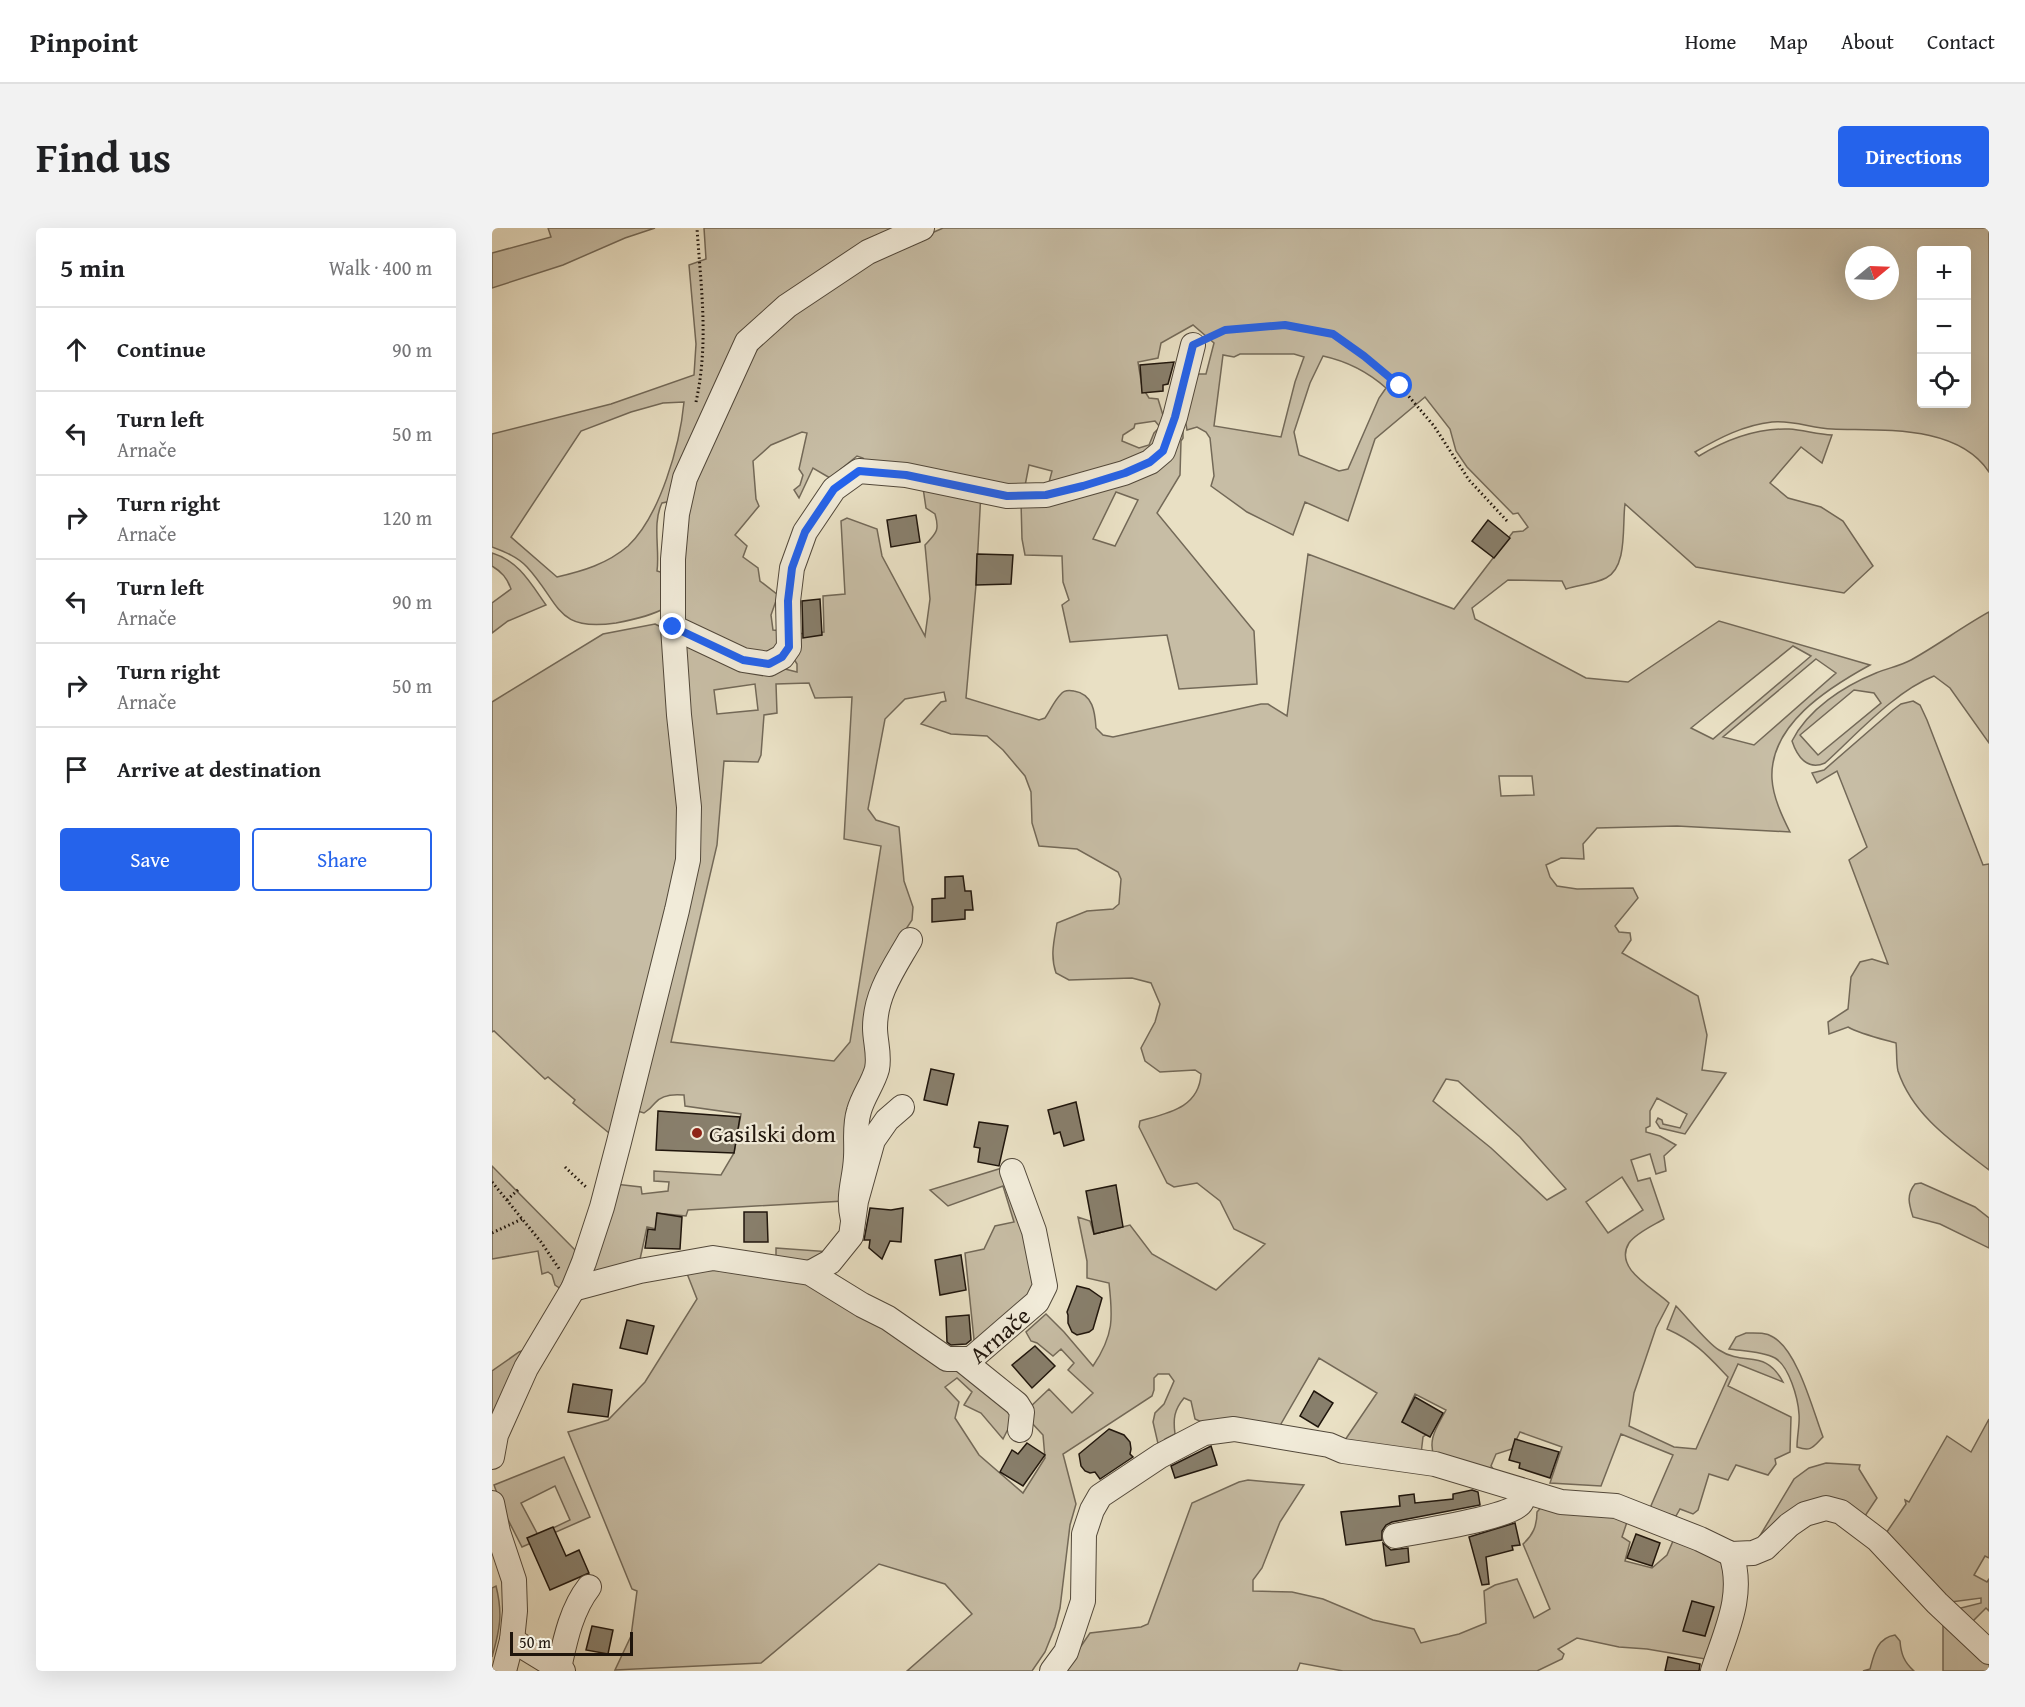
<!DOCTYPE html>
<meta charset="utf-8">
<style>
:root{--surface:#fff;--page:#f2f2f2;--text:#202124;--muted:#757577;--line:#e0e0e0;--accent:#2563eb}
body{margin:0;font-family:"Gentium Book Plus",serif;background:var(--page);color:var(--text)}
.controls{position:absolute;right:18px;top:18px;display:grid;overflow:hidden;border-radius:6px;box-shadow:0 6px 24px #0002}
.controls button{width:54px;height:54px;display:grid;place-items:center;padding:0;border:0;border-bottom:2px solid var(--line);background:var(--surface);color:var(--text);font:30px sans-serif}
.compass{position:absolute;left:1353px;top:18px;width:54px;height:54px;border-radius:50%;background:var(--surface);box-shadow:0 6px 24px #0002;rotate:71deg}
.scale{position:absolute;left:18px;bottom:15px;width:123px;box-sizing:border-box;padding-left:6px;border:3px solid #1f150c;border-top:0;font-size:16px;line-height:21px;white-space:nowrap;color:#1f150c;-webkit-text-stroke:4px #f1ebd9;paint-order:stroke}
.stop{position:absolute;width:18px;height:18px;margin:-14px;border:4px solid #2563eb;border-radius:50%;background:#fff}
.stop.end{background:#2563eb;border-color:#fff;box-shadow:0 2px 6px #0008}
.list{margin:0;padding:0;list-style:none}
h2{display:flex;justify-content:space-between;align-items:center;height:78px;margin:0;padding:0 24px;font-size:26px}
h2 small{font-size:20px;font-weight:400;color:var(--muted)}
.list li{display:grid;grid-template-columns:39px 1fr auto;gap:18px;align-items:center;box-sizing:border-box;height:84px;padding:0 24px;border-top:2px solid var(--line)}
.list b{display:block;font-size:22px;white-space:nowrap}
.list p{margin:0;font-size:20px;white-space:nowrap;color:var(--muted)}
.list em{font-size:20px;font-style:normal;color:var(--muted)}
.actions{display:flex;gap:12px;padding:18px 24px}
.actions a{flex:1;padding:14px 0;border:2px solid var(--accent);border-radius:6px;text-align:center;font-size:21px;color:var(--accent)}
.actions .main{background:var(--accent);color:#fff}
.icon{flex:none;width:33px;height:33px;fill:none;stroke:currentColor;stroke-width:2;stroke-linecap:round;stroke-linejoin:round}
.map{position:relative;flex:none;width:1497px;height:1443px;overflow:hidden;border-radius:6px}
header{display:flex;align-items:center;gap:36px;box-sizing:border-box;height:84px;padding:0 30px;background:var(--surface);border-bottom:2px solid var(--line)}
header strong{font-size:28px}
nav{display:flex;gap:33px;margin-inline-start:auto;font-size:21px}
.intro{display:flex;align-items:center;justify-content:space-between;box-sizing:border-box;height:144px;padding:0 36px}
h1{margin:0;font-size:42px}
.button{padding:15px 27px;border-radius:6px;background:var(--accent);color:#fff;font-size:21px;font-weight:700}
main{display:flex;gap:36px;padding:0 36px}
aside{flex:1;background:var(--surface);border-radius:6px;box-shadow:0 6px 24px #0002}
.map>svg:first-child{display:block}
</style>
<header>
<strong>Pinpoint</strong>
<nav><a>Home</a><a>Map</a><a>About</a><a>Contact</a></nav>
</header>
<div class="intro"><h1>Find us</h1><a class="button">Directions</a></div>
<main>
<aside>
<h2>5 min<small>Walk · 400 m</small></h2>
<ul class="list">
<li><svg class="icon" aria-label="ahead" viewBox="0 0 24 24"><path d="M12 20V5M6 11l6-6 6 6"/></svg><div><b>Continue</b></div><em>90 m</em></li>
<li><svg class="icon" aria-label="left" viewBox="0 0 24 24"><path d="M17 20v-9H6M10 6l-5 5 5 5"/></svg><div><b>Turn left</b><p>Arnače</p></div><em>50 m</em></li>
<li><svg class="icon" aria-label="right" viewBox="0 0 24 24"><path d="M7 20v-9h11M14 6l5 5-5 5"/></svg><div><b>Turn right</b><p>Arnače</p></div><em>120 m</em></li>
<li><svg class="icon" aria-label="left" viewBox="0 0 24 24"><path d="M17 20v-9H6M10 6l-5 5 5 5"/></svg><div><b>Turn left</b><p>Arnače</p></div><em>90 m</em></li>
<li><svg class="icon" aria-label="right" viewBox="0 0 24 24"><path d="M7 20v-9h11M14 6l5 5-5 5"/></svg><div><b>Turn right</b><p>Arnače</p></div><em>50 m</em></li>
<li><svg class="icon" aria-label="arrive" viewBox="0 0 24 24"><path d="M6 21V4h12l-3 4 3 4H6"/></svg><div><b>Arrive at destination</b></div></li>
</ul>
<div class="actions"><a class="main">Save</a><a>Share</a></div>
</aside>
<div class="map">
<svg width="1497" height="1443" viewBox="0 0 1497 1443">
<rect width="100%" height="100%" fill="#e9e0c4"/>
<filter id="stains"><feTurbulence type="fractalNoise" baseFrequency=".00333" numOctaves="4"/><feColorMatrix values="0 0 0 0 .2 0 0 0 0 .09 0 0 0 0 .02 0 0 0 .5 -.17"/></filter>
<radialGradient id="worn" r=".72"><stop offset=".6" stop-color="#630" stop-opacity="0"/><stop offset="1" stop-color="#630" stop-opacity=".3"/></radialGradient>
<!-- green -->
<g fill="#c7bda5" stroke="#736958" stroke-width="1.5" fill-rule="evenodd">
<polygon points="56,0 163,0 133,10 71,37 0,60 0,25 59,9"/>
<path d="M212,0h194l-117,73 -109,200 -10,2c-10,20 -2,47 -5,68l10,3 -2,34c-14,8 -33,12 -49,15 -61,9 -55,-19 -89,-56 -9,-10 -22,-15 -35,-20v-113l119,-30 83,-29 2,-31 -7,-79 17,-6zM192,174c-4,43 -24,114 -56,144 -21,18 -45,25 -71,31l-46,-40 70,-106 50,-19 32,-9z"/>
<path d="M451,0h1046v244c-32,-48 -107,-41 -157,-43 -20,-1 -40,-9 -60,-7 -28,3 -53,16 -77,30l4,4c28,-17 57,-28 90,-27 14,1 28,5 43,6l-10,28 -21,-16 -31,36 18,15 33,9 22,14 30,45 -29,27 -148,-26 -71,-63c-3,21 3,63 -19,74 -12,6 -27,7 -40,11l-4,-8 -54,-1 -36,28 3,11 111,59 42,4 91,-61 151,44c-42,23 -101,60 -98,114 1,18 10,37 18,53l-113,-6 -80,2 -14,16 1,15 -23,-1 -15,7 4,12 7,9 20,3 56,-1 5,10 -23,28 4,6 11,1 1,7 -9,13 76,43 9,39 -5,35 24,3 -41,61 -25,-6 -4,-6 2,-4 4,2 1,4 17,4 7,-14 -30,-16 -7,13v15l-4,2v4l14,4 16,9 -12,11 2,15 -10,3 -6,-20 -19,6 7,21 12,-3 14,41c-10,6 -28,14 -35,24 -16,26 25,45 40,60l-13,25 -22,65 -5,33 45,21 22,2 32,-72c-21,-22 -32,-35 -61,-48l9,-23c10,10 32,38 43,44 26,17 46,-2 64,32l-45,-18 -10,22 63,31 -1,35 -15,7 1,5 -8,11 -32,-10 -8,15 -19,-6 -11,36 -5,4 -13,-5 -4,7 -8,-2 -21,1 26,-60 -52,-21 -20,52 -51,-3 12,-36 -42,-15 -8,17 -16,5 -5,12 3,4 -59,-9c-8,-22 1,-32 11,-51l-31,-16 -13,28 25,12 -4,3 -2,17 -80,-8 36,-53 -58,-35 -41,71 -70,-4 -13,-6 -4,-18 -7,-3c-10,12 -11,21 -9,36l-10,5 -6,9 -6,-26 2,-9 9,-9 10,-23 -5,-7h-11l-4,4v12l-2,6 -89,58 13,50 -6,21 -10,83 -5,19 -10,25 -13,19h-125l65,-57 -27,-30 -66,-20 -118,99 -146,7 16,-34 6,-45 -5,-2 -64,-157 40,-12 37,-38 52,-83 -11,-28 44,-1 73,5 158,95 56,41 -14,28 -22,-26 -17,-8 8,-13 -15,-14 -12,9 14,15 -4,16 24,37 44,38 22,-35 -2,-23 -12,-13 -4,-12 22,-21 23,24 21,-20 -25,-23 6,-7 -13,-14 -8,7 -16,-13 -6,-2 -5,-9 20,-18 18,18 29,34c21,-31 20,-48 16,-83l-22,-5v-17l-9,-44 12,4 4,13 36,-9 22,29 64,36 49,-46 -31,-15 -14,-28 -23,-18 -23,4 -7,-4 -28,-56 1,-6c28,-8 59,-13 61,-47l-6,-4 -35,2 -15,-11 -4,-13 14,-26 5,-18 -9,-21 -19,-5 -63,2 -13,-7c-6,-17 -2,-32 1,-50l30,-12 26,-2 6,-5 2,-25 -3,-7 -41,-23 -38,-3 -7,-23 -1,-31 -6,-16 -22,-26 -16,-14 -36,-2 -30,-10 20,-22 5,-1 -2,-9 -39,7 -20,20 -17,90 8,11 23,7 5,54 9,26 -1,13 -6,9 -33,113 -29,159 -156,9 -2,6 -29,-3 -1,16 -9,-2 -8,37 -50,16 26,-96 26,3 1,7 26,-3 1,-9 -15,-1v-10l67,4 13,-22 7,-39 -56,-8 -1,-11c-10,-1 -22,-1 -29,8 -4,5 -5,6 -11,10l-10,-3 48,-195 2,-271 113,28v-8l-6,-10 4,-20 29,-2 -1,-36 22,-2 -4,-73 6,-3 30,11 5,27 43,80 5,-37 -5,-54c11,-12 15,-14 10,-31l-9,-6 -4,-27 59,11 -5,93 -10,113 73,22 6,-2c5,-7 9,-17 16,-24 3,-4 8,-4 13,-3 19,3 21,21 22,37l7,7 10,2 148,-33h7l19,12 21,-162 146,55 59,-77 10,-1 5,-4 -10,-14 -5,1 -46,-47 -11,-16 -6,-22 -25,-32 -50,42 -27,82 -43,-19 -12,33 -46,-23 -36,-26 3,-10 -4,-38 -4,-6 -9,-5 -10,3 -4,-24 15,-32h8l8,-31 -21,-18 -32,18 -3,15 -20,4 4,25 7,11 9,1 8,26 -11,28 -108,37 5,-19 -23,-6 -5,26 -160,-31 -1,-2 -6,-2 -27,22 -17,-10 -14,30 -5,-8 6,-5 3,-10 -4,-6 8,-36 -5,-1 -31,13 -18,16 3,38 3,7 -24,29 12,11 -4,11 15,11 2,13 18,14 -7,20 2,15 10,1 -11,26 -92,-29v-75l13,-77 59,-119 15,-22 50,-43 99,-52zM1430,22h44v154h-44zM1362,27h36v36h-36zM748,126h54l10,3 -9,25 -14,55 -67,-11 9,-71 11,2zM831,128c23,5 45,16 63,32l-7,10 -31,71 -9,2 -40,-16 -5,-23 16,-49zM663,193l5,6 -6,6 -5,12 -10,3 -17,-7 1,-6 11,-7 1,-4zM1301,418l18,10 -98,83 -22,-11zM1324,431l20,14 -82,72 -31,-8zM317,455l6,15 37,-1 -8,142 37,7 -31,196 -16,19 -163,-19 46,-197 7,-84 34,1 3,-7 3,-40 13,-2 -1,-29zM263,456l3,26 -41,4 -3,-24zM1007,548h33l2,19 -33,1zM954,851l12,2 62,56 46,52 -19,11 -56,-52 -58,-47zM1130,949l21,33 -35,23 -22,-31z"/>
<path d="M691,199v11l-2,3 -1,34 -23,38 97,118 3,53 -78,5 -12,-54 -97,7 -8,-37 7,-5 -6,-18 -1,-26 -37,-1 -3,-16 -1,-37 63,-13zM624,264l22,8 -23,46 -22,-7z"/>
<path d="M0,325c27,8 39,31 54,52l-38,16 -16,12v-30l19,-14c-4,-11 -9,-17 -19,-23z"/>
<path d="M1497,384v131l-39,-55 -16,-12c-39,15 -78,59 -109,87 -18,8 -28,-7 -33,-22 16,-32 52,-55 84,-68 12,-5 24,-7 35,-13 27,-15 51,-33 78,-48zM1362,462l20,3 7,10 -63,52 -18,-20z"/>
<polygon points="163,396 173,401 189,620 123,910 81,875 83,872 56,849 53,851 2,803 0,804 0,474 111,406"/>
<path d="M1421,473l7,4 7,15 56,145 6,-1v306c-35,-27 -76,-54 -91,-99 -2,-9 -1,-20 -2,-28 -14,-4 -36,-9 -48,-16l-19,7 -1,-12 20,-13 3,-32 9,-15 12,-3 16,5 -39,-104 18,-13 -30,-76 -20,12 -5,-10 12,-3 69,-60 8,-6z"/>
<polygon points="0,938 89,1028 69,1061 63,1057 60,1047 56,1044 50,1046 46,1023 0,1031"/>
<polygon points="510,940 547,1058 483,1121 473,1025 492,1021 503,998 522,994 511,958 456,978 438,962"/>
<path d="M1429,955l54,24 14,11v30l-49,-24 -27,-7c-4,-13 -7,-22 2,-33z"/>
<polygon points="284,1020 340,1024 316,1038 284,1032"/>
<path d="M1254,1105c9,0 19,-1 27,4 25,14 40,74 50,100 -10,10 -11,15 -26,10 0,-11 3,-23 2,-33 -1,-16 -10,-48 -24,-56 -13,-7 -32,-7 -46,-9l7,-12z"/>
<polygon points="37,1120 0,1191 0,1143 27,1124"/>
<polygon points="1497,1191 1497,1330 1493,1328 1482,1347 1495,1354 1497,1351 1497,1383 1494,1380 1475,1399 1465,1381 1489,1375 1489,1370 1459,1374 1390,1311 1414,1276 1413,1272 1417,1274 1455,1208 1479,1224"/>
<path d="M72,1229l26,60 -68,30 -19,-37 -9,-25zM63,1258l15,34 -32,15 -17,-32z"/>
<polygon points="1334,1235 1368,1237 1367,1241 1385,1270 1369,1294 1352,1282 1260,1321 1302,1251 1317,1240"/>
<path d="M756,1252l56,5 -24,37 -18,46 -9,12v11l39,1 31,7 50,21 41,9 7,14 38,-9 27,-11 -2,-32 11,-6 22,-6 17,39 16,-9 -27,-65c10,-9 14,-18 14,-32l7,-8 85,12 -7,21 8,5 -5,19 27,7 15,-13 6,-14 50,18 7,11 -19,90 -64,-11 -28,-2 -42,-9 -19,11 6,5 -2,5 -25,12h-194l-43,-8 -3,8h-233l26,-38 51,-6 7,-3 44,-121 47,-21z"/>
<path d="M4,1358c7,28 4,43 -4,71v-69z"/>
<polygon points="1451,1383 1497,1435 1497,1443 1451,1443"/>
<path d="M1403,1407l5,6c1,13 4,21 14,30h-51l7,-2c4,-15 7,-31 25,-34z"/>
</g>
<!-- building -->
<g fill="#887f6c" stroke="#1f150c" stroke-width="1.5">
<polygon points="682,134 676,156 671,157 671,163 650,165 648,137"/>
<polygon points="424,287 428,314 399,319 395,292"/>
<polygon points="996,292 1018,310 1002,330 980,313"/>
<polygon points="485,326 521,327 519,356 484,357"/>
<polygon points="328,371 330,407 311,410 310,373"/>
<polygon points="471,648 473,663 479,663 481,682 473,682 473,691 440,694 440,671 453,670 453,649"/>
<polygon points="439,841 462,846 455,877 432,872"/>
<polygon points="584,874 592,912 572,918 568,904 562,906 556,882"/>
<polygon points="166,883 248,889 242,925 164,922"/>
<polygon points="487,894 516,898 507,938 486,934 488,920 482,919"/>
<polygon points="624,957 631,999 602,1006 594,963"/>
<polygon points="378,980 399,982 411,980 409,1014 398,1013 390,1031 377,1020 378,1012 372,1012"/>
<polygon points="252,984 275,984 276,1014 252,1014"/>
<polygon points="165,985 190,989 188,1021 153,1020 156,1001 163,1002"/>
<polygon points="469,1027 474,1062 448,1067 443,1032"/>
<polygon points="585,1058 597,1061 610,1070 601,1101 597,1104 585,1107 580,1104 576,1095 576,1087 575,1084"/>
<polygon points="477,1087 479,1112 474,1116 459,1117 455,1114 454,1089"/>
<polygon points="135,1092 162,1098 155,1126 128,1120"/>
<polygon points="543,1118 563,1138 540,1160 520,1137"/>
<polygon points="81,1156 120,1162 116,1189 76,1184"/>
<polygon points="822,1163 841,1175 826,1199 808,1188"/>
<polygon points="923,1169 951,1185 938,1209 910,1194"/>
<polygon points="617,1201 632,1207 638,1214 639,1221 638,1226 641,1229 608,1251 603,1244 598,1245 593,1243 589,1238 587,1226"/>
<polygon points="1023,1211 1067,1224 1058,1250 1027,1240 1028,1235 1017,1232"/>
<polygon points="535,1215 553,1227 531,1258 508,1244 520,1222 526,1226"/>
<polygon points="719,1218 725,1237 683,1250 679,1238"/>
<polygon points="980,1262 986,1264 988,1277 900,1294 894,1297 890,1303 890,1312 854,1317 849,1284 908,1278 907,1268 922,1266 923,1275 961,1271 961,1266"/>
<polygon points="1023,1295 1028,1317 1020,1318 1021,1322 994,1329 997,1356 990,1357 977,1309"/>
<polygon points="61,1299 74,1328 87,1322 97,1345 58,1362 35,1310"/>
<polygon points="1144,1306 1168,1315 1160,1338 1135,1330"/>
<polygon points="891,1315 899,1322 916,1320 917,1334 894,1338"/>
<polygon points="1200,1373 1222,1379 1213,1408 1191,1403"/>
<polygon points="100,1398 121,1402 116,1426 94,1422"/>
<polygon points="1176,1429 1208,1436 1207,1443 1173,1443"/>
</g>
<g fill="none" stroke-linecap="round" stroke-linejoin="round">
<defs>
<g id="minor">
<polyline points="181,399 251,432 277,436 290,429 297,419 296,373 300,340 313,304 342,261 367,243 414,247 515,268 554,267 632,245 658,234 671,223 683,189 701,117"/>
<path d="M361,992c-6,-26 2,-39 3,-63 1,-16 -2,-30 3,-46 4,-15 14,-27 18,-42 3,-14 -2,-28 -2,-41 0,-34 19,-60 35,-88"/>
<polyline points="318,1045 338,1034 359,1008 364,973 381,912 395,892 410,879"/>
<path id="s1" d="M81,1061l67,-18 73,-13 97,15 52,32 26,13 59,41h24l66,-57 8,-16 -11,-55 -22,-60"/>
<polyline points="469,1131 525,1176 530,1184 528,1202"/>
<polyline points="0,1229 4,1207 34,1140 81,1061 92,1034 110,979 127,914 185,682 196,632 197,579 187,487 181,399 181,331 185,286 193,250 255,114 295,78 376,24 430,0"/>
<polyline points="0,1275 6,1304 22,1352 23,1383 20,1412 12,1443"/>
<path d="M903,1308c24,-5 110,-17 125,-32 3,-3 4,-8 6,-12"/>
<polyline points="20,1412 71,1443"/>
<path d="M67,1440c6,-27 12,-58 30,-81"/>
<polyline points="560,1443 574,1424 591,1373 592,1306 600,1282 608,1268 668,1228 712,1205 742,1201 837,1217 851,1223 943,1236 1069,1274 1124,1278 1208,1311 1239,1326 1261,1325 1273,1320 1297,1297 1313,1286 1334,1280 1349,1284 1386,1312 1445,1375 1497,1424"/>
<path d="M1221,1443c13,-40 32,-76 18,-117"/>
</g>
</defs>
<!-- minor casing -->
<use href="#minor" stroke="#52483a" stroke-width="26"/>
<!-- path -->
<g stroke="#1f150c" stroke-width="3" stroke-dasharray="1.5 3" stroke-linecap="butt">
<polyline points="717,109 733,102 793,97 841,106 872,128 908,158 942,198 977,252 1016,294"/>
<path d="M204,174c13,-60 5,-113 1,-174"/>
<polyline points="73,939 95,960"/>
<polyline points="0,954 49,1014 68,1042"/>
<polyline points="15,972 28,960"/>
<polyline points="0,1005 30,991"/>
</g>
<!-- minor -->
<use href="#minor" stroke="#f1ebd9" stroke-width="24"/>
</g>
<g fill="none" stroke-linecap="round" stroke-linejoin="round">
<!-- route -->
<polyline stroke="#2563eb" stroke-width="8" points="181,399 251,432 277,436 290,429 297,419 296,373 300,340 313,304 342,261 367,243 414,247 515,268 554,267 591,258 633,245 658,234 671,223 683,189 701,117 733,102 793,97 841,106 872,128 908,158"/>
</g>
<!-- markers -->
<circle fill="#8f2418" stroke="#f1ebd9" stroke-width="2" cx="205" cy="905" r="6"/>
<g text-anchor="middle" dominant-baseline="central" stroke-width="4.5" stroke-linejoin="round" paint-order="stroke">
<!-- poi labels -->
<g font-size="24" fill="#1f150c" stroke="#f1ebd9" text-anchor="start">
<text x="217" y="905">Gasilski dom</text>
</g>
<!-- street labels -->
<g font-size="24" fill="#1f150c" stroke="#f1ebd9">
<text stroke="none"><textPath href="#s1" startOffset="465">Arnače</textPath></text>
</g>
</g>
<rect width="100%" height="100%" filter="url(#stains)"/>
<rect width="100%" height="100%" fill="url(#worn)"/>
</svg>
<div class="controls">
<button>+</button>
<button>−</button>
<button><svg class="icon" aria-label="locate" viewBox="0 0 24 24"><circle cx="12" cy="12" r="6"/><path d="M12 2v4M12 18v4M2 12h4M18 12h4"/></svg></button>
</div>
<svg class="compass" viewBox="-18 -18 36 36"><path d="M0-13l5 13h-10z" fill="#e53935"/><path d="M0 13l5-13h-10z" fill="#757577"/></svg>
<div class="scale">50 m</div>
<div class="stop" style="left:908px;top:158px"></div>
<div class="stop end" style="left:181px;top:399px"></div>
</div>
</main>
